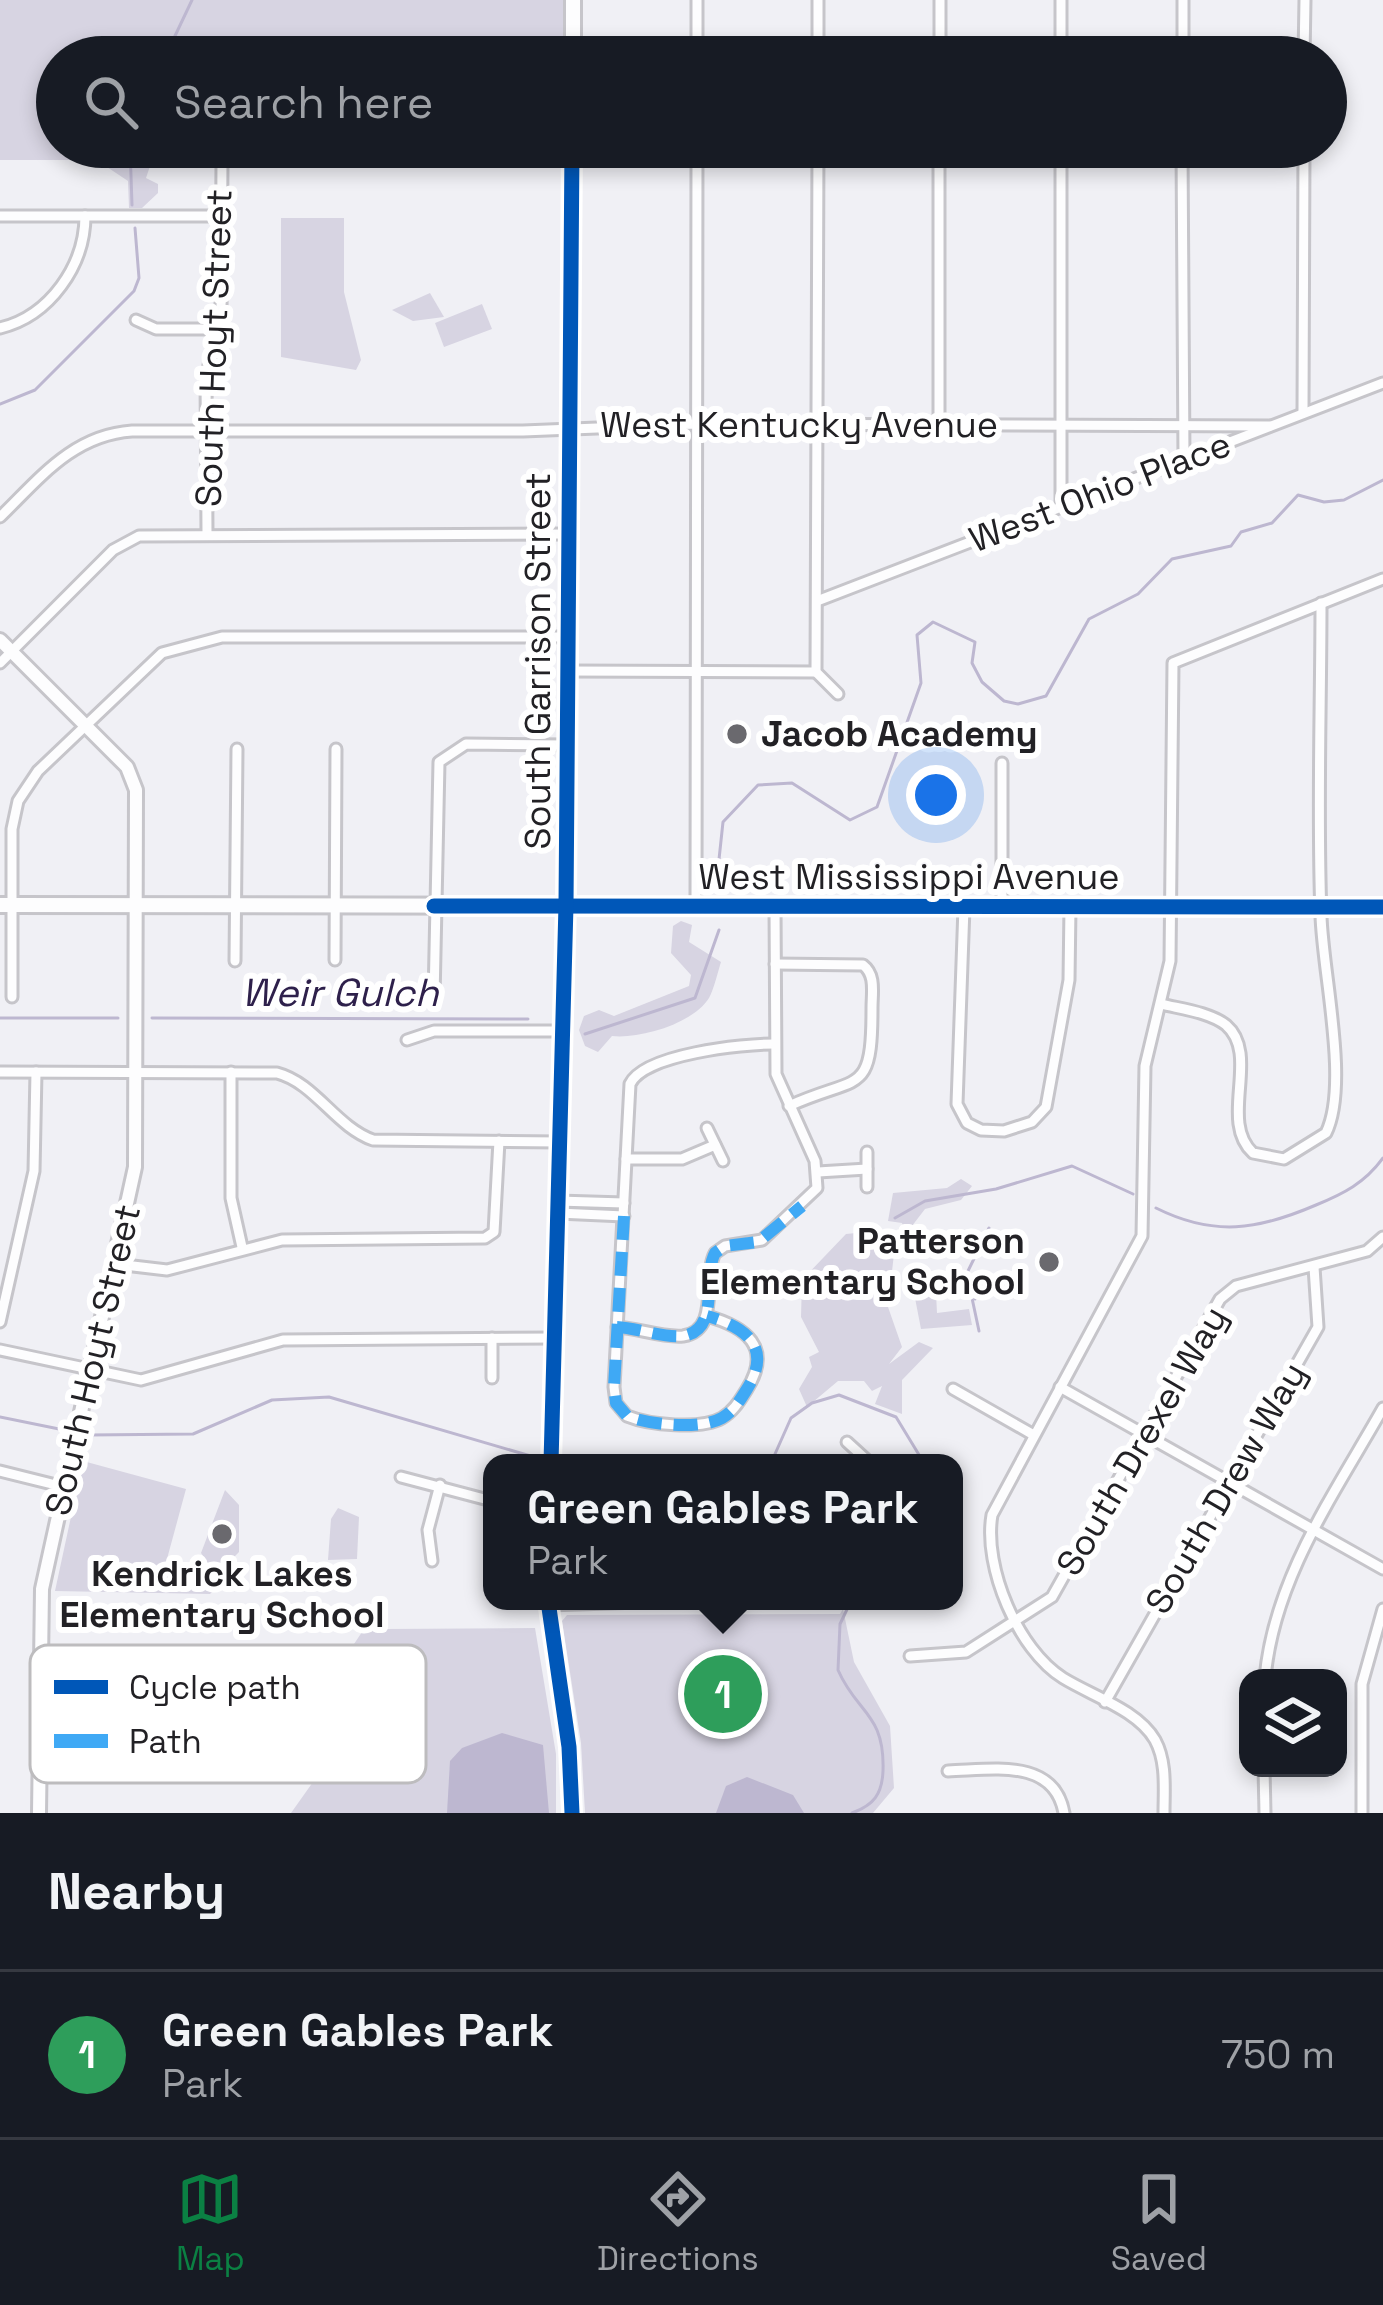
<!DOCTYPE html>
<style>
:root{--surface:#171b24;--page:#242831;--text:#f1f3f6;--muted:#9ea1a6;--line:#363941;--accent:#0b8043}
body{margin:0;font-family:"Space Grotesk",sans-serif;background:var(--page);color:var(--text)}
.controls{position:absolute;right:36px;bottom:36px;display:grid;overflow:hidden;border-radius:24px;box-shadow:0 6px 18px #0003}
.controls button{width:108px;height:108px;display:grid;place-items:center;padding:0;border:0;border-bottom:3px solid var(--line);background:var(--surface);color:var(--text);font:60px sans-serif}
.you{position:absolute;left:936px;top:795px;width:42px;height:42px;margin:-30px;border:9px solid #fff;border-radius:50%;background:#1a73e8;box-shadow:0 0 0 18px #1a73e833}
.badge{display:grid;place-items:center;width:78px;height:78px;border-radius:50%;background:var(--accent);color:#fff;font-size:39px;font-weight:700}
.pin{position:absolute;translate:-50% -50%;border:6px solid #fff;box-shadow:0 3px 12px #0006}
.popup{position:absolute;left:483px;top:1454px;width:480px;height:156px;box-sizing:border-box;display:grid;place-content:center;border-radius:24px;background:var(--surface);filter:drop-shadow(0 3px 9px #0005);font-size:39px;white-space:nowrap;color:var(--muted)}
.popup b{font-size:45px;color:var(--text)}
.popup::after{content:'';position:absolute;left:50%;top:100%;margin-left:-24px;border:24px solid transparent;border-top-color:var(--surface)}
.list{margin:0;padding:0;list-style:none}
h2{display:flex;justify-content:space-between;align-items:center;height:156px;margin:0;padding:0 48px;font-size:51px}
h2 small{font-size:39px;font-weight:400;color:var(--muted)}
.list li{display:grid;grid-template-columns:78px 1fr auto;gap:36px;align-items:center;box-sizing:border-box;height:168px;padding:0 48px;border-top:3px solid var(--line)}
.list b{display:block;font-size:45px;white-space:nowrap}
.list p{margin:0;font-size:39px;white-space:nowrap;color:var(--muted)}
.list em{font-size:39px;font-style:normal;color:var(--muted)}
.icon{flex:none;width:66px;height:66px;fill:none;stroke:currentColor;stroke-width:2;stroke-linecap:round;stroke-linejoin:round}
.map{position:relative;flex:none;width:1383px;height:1813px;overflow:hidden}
.search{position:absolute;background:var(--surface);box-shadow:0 6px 18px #0003;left:36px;right:36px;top:36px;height:132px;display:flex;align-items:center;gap:30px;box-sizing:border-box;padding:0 42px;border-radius:66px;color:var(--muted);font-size:45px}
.sheet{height:324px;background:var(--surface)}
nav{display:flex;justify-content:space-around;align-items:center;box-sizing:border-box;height:168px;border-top:3px solid var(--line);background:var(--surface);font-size:33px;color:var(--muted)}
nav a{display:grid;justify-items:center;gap:6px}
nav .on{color:var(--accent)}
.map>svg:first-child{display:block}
</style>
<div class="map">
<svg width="1383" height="1813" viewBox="0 0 1383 1813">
<rect width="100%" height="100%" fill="#f0f0f5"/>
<!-- green -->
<g fill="#d7d4e2">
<polygon points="0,0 566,0 565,57 57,57 57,147 564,147 564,162 143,159 142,167 151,163 146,178 158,184 158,193 142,208 129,208 128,181 107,167 106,160 0,160"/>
<polygon points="281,218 344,218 344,292 361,360 356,370 281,357"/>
<polygon points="430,293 444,317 413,321 392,310"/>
<polygon points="482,304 492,329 444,347 435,323"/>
<path d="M681,921l11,4 -3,17 32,20c-3,9 -7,27 -12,36 -16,26 -70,41 -97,38l-14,16 -13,-6 -6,-16 5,-14 15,-6 15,6 75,-30 2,-11 -20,-22 2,-27z"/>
<polygon points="961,1179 972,1186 961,1200 925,1209 905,1235 902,1223 888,1221 893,1193 947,1188"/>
<polygon points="886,1230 895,1245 888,1307 902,1347 889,1364 919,1342 933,1348 902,1380 902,1414 875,1404 882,1386 872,1391 864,1381 838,1381 807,1407 799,1389 812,1367 809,1357 819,1352 801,1317 802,1280 846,1234"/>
<polygon points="936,1293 937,1313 969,1309 972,1325 921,1329 915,1298"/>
<polygon points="83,1461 186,1489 164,1570 213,1570 201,1553 225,1490 239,1505 239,1552 224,1567 235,1569 210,1594 55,1591"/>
<polygon points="338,1508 359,1517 357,1559 328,1560 331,1519"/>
<polygon points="843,1609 854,1662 890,1726 894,1788 873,1813 585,1813 581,1743 562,1621 567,1615 840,1614"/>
<polygon points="379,1622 385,1629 535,1628 556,1754 556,1813 291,1813 335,1751 343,1727 355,1726 354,1667 348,1653 364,1629"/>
</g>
<!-- water -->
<g fill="#bdb7d0">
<polygon points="502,1733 543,1745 549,1813 447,1813 450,1761 462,1748"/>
<polygon points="747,1777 793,1795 804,1813 716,1813 726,1786"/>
</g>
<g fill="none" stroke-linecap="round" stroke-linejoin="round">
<!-- stream -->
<g stroke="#bdb7d0" stroke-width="3">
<polyline points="165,57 192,0"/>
<polyline points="130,147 132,205"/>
<polyline points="0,404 35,390 134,291 139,278 135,228"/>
<polyline points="717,878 723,822 758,785 792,783 850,820 877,807 921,683 917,635 933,622 975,642 972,663 982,682 1004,701 1018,704 1046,696 1089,619 1138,594 1172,559 1231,546 1241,532 1272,523 1298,495 1324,502 1344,500 1383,480"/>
<polyline points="0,1018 118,1018"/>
<polyline points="152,1018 528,1019"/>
<polyline points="585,1034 695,998 719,930"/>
<path d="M1156,1208c58,29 102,22 160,-3 27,-11 49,-22 67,-47"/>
<polyline points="895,1218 925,1201 996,1189 1072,1166 1133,1194"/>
<polyline points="967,1273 989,1228"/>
<polyline points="969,1284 979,1331"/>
<polyline points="975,1299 979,1276"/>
<polyline points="0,1417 64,1430"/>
<polyline points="89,1435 193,1434 272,1400 329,1397 534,1457"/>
<polyline points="568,1463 569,1463"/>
<polyline points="771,1463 791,1418 812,1403 839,1395 896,1417 924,1463"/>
<path d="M851,1601l-11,23 -2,46c19,44 47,43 45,101 -1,23 -9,34 -31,42"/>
</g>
<defs>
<g id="minor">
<polyline points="697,57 697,0"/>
<polyline points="818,57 818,0"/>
<polyline points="940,57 940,0"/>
<polyline points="1061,57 1061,0"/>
<polyline points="1183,57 1183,0"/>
<polyline points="1304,57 1305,0"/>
<polyline points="818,147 816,672 838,694"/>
<polyline points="1182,147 1184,459"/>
<polyline points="0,216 222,216"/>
<polyline points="136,320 156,329 219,329"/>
<path d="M0,328c50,-12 85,-63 85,-112"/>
<polyline points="1303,413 1304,147"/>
<polyline points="939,425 939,147"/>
<polyline points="1061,507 1061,147"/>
<path d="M0,517c40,-39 73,-82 132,-86h391l173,-7 574,2"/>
<polyline points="207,533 206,378 221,314 222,162"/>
<polyline points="817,601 1383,383"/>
<polyline points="0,663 113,550 139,536 569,534"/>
<polyline points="568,671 816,672"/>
<polyline points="696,906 697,147"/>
<polyline points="964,907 957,1104 967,1123 981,1130 1004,1131 1032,1122 1046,1107 1069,980 1070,907"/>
<polyline points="1002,907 1002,763"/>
<polyline points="335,960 336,749"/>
<polyline points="235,961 237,749"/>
<path d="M775,964l88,1c13,10 9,27 9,43 0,90 -13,66 -83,98"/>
<polyline points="12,997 12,829 18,801 38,771 162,653 222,637 568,637"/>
<polyline points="434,999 439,762 466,744 567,745"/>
<path d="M1161,1004c20,5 48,8 65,21 35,30 -8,96 27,128l31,6 42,-26c24,-49 -4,-163 -5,-218 -4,-104 0,-208 0,-312"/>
<polyline points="407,1040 434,1031 563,1031"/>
<path d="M0,1072l277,1c38,10 59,54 96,67l186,2"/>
<polyline points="231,1072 231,1198 242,1247"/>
<polyline points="707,1128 723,1161"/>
<polyline points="867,1152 867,1187"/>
<polyline points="626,1159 682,1159 715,1145"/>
<polyline points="818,1172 867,1169"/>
<polyline points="558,1201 624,1203"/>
<polyline points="558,1213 624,1216"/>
<polyline points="116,1264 167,1270 282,1240 485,1238 494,1232 499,1141"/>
<path d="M707,1316c39,11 66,31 40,73 -7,11 -13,22 -25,29 -21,12 -73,7 -95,-2l-11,-13 -2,-16 16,-303c14,-30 113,-40 144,-40"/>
<polyline points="0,1322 34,1171 36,1072"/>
<path d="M617,1327c20,1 46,11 66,9 38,-6 19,-59 32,-83l10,-7 37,-6 55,-52 -2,-27 -39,-87 -1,-167"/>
<polyline points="492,1338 492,1378"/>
<polyline points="0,1350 141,1380 283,1340 555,1338"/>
<polyline points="1060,1387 1383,1569"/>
<polyline points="953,1389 1032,1434"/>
<polyline points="847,1442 870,1463"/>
<polyline points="0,1471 64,1487"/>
<polyline points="401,1477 492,1501"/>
<polyline points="432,1561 428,1530 440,1485"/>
<polyline points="548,1605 670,1601"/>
<polyline points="910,1656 966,1652 1052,1597 1220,1299 1236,1286 1367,1251 1383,1237"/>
<path d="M1265,1678c9,-100 70,-185 118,-270"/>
<polyline points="1105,1702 1318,1327 1314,1267"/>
<polyline points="1264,1768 1265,1813"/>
<path d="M948,1771c43,-1 106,-14 116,42"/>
<path d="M1164,1813c0,-24 3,-51 -9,-73 -17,-30 -63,-44 -92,-62 -45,-28 -80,-111 -71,-163l150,-279 3,-170 25,-105 3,-298 210,-84"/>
<polyline points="1362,1813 1362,1684 1383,1609"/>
</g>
<polyline id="tertiary" points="0,640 127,767 136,790 135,1167 42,1589 39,1813"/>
<g id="secondary">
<polyline points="573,57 573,0"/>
<polyline points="0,905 1383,907"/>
<polyline points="551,1463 566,905 572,147"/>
<polyline points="548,1601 569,1747 572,1813"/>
</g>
</defs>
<!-- minor casing -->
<use href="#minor" stroke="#c6c5ca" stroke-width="15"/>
<!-- tertiary casing -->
<use href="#tertiary" stroke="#c6c5ca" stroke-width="18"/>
<!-- secondary casing -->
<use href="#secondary" stroke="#c6c5ca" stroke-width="20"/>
<!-- minor -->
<use href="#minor" stroke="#fdfdfe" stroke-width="9"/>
<!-- tertiary -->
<use href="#tertiary" stroke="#fdfdfe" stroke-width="12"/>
<!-- secondary -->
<use href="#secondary" stroke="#fdfdfe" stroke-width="14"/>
<!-- quiet -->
<g stroke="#3fa9f5" stroke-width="12" stroke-dasharray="24 12" stroke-linecap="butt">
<path d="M624,1216l-10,171 2,16 11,13c22,9 74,14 95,2 12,-7 18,-18 25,-29 26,-42 -1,-62 -40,-73"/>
<path d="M617,1327c20,1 46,11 66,9 38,-6 19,-59 32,-83l10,-7 33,-4 44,-36"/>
</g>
<defs>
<g id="cycleway">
<polyline points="321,147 392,151 532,147"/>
<polyline points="434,906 1383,907"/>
<polyline points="551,1463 566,905 572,147"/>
<polyline points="548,1601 569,1747 572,1813"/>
</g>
</defs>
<!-- cycleway casing -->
<use href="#cycleway" stroke="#fff" stroke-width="22"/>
<!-- cycleway -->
<use href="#cycleway" stroke="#0057b8" stroke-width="15"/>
</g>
<!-- markers -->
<g fill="#6a696e" stroke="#fff" stroke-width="4.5">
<circle cx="737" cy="734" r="12"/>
<circle cx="1049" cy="1262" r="12"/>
<circle cx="222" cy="1534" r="12"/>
</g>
<g text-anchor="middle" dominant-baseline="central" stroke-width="12" stroke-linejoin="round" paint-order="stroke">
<!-- street labels -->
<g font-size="36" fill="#222125" stroke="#fff">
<text transform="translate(214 348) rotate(-88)">South Hoyt Street</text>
<text x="799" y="425">West Kentucky Avenue</text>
<text transform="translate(1100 492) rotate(-21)">West Ohio Place</text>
<text transform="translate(538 661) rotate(-90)">South Garrison Street</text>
<text x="909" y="877">West Mississippi Avenue</text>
<text transform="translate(93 1360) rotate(-77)">South Hoyt Street</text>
<text transform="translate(1142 1441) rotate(-60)">South Drexel Way</text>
<text transform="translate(1226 1488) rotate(-60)">South Drew Way</text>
</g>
<!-- poi labels -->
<g font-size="36" font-weight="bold" fill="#222125" stroke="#fff" text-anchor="start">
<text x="761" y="734">Jacob Academy</text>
<text x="1025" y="1241" text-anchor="end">Patterson<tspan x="1025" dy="41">Elementary School</tspan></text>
<text x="222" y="1574" text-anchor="middle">Kendrick Lakes<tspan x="222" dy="41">Elementary School</tspan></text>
</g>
<!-- water labels -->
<g font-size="39" font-style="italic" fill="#2e204b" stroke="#fff">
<text x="340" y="992">Weir Gulch</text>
</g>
</g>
<!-- legend -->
<rect x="30" y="1645" width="396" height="138" rx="18" fill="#fff" stroke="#bdbcbe" stroke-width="3"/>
<rect x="54" y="1680" width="54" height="14" fill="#0057b8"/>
<rect x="54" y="1734" width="54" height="14" fill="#3fa9f5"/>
<g font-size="33" fill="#222125">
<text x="129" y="1699">Cycle path</text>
<text x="129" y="1753">Path</text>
</g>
</svg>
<div class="controls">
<button><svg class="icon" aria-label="layers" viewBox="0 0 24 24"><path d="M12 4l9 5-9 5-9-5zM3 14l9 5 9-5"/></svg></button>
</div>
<div class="you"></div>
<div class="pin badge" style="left:723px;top:1694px;background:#2e9e5b">1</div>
<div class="popup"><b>Green Gables Park</b>Park</div>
<div class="search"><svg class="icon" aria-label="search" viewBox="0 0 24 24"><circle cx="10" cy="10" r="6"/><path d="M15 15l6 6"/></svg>Search here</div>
</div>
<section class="sheet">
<h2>Nearby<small></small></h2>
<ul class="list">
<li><span class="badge" style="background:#2e9e5b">1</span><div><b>Green Gables Park</b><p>Park</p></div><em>750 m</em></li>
</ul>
</section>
<nav>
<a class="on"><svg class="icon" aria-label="map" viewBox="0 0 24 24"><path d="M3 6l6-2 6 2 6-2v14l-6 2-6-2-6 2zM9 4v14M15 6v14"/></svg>Map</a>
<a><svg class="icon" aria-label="directions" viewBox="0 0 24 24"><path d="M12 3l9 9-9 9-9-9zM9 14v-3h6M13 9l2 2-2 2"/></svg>Directions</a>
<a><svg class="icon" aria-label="saved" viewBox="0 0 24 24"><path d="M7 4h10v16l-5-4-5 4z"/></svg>Saved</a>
</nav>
